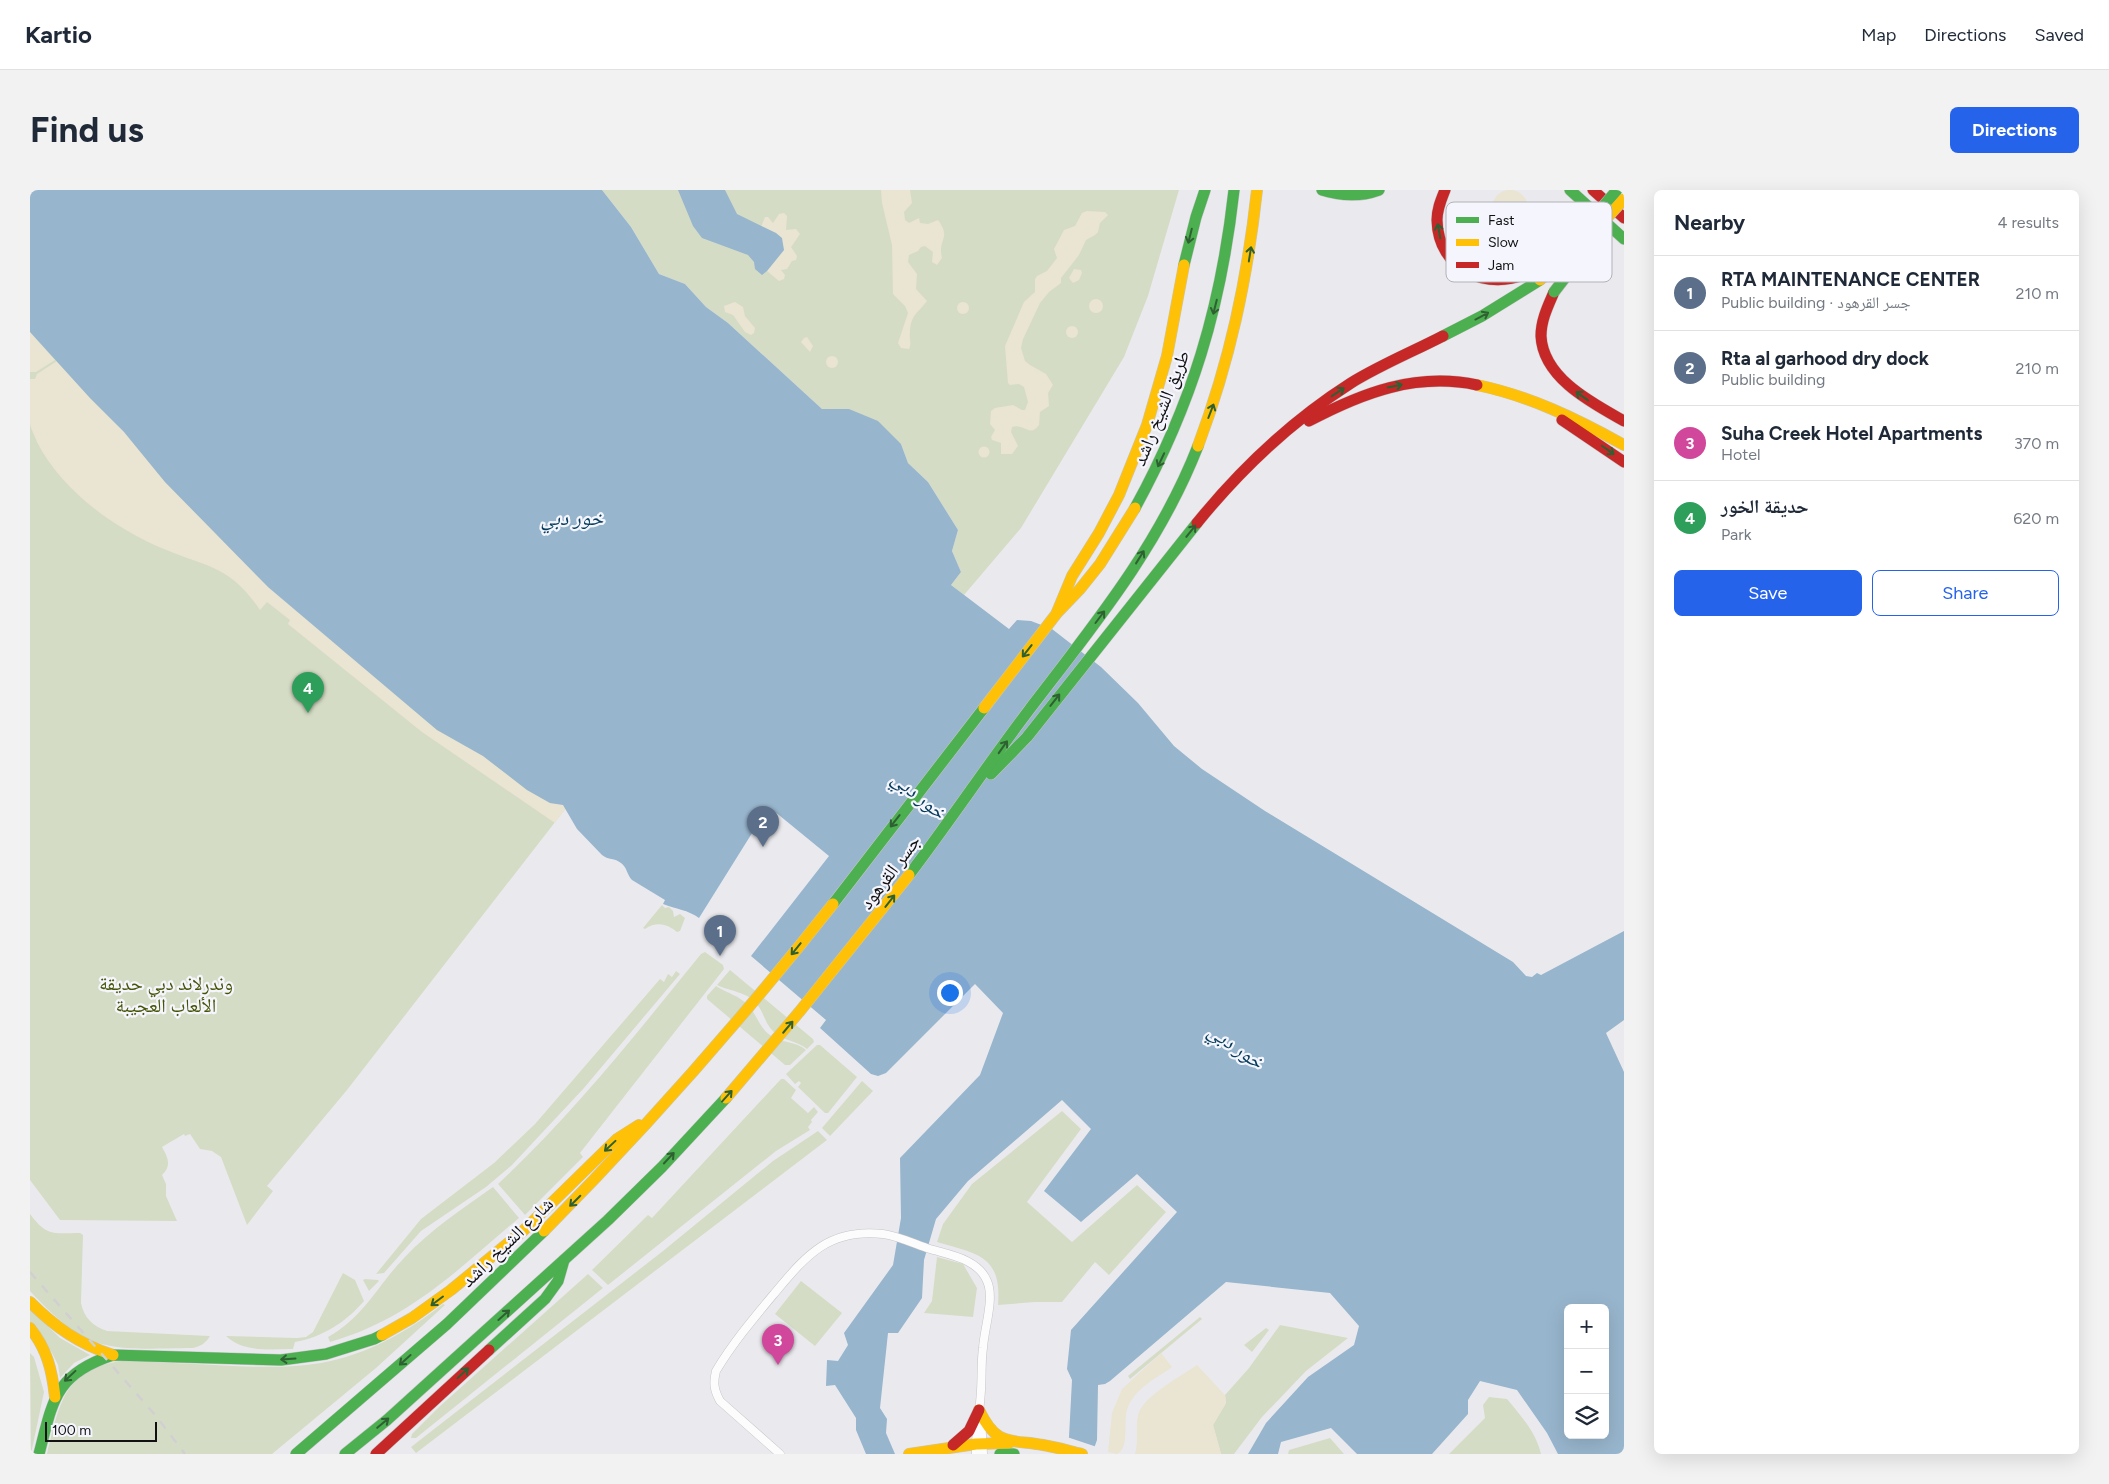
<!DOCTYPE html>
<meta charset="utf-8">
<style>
:root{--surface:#fff;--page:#f2f2f3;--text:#1f2937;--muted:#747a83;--line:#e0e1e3;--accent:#2563eb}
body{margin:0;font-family:Figtree,"Noto Naskh Arabic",sans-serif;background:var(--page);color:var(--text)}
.controls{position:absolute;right:15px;bottom:15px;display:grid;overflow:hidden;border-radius:8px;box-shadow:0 5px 20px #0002}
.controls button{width:45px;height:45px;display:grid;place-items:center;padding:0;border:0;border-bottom:1px solid var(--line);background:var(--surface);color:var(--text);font:25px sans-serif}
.scale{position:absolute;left:15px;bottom:12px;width:112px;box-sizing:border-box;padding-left:5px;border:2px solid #111113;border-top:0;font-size:14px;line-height:18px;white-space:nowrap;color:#111113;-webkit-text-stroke:4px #f5f6fd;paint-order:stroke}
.you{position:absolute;left:919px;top:802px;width:18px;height:18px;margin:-12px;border:4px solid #fff;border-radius:50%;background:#1a73e8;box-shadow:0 0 0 8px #1a73e833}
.badge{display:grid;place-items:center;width:32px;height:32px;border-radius:50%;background:var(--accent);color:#fff;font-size:16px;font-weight:700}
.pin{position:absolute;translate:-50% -41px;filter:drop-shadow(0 1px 2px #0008)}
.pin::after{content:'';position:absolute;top:26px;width:18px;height:15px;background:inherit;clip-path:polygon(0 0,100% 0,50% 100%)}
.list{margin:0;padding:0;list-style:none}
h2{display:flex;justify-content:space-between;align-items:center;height:65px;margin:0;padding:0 20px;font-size:21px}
h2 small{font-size:16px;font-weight:400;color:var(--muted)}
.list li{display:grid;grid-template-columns:32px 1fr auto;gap:15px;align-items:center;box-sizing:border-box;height:75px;padding:0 20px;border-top:1px solid var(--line)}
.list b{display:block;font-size:19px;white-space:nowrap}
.list p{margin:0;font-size:16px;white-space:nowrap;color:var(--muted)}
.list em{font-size:16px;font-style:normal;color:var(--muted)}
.actions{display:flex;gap:10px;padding:15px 20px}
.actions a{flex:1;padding:11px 0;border:1px solid var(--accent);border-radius:8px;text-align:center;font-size:18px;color:var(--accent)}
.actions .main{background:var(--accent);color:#fff}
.icon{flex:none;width:28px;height:28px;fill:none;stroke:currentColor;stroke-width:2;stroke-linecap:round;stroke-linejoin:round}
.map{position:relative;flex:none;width:1594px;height:1264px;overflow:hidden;border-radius:8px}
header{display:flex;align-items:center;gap:30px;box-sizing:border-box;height:70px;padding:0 25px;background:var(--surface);border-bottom:1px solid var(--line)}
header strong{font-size:24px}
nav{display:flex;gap:28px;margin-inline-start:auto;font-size:18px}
.intro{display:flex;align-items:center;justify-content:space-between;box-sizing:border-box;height:120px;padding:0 30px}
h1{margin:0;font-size:35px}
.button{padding:12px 22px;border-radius:8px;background:var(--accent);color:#fff;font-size:18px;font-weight:700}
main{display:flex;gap:30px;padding:0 30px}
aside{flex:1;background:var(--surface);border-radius:8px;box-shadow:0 5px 20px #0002}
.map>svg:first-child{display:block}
</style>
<header>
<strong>Kartio</strong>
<nav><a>Map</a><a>Directions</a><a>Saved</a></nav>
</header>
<div class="intro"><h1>Find us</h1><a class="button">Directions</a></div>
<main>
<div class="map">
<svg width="1594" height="1264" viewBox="0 0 1594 1264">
<rect width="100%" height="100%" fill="#eaeaee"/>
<!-- green -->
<g fill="#d5dcc5">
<polygon points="572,0 1149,0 1118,106 1094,167 991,338 934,405 921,395 931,382 922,361 928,340 898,292 878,273 871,254 819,219 792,219 698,133 676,117 655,94 629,84 601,37"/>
<path d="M0,142l238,255 142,119 156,102 -219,282 -80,96 6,5 -26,34 -26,-68 -9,-6 -12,-2 -10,-15 -5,2 -1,-2 -22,13c6,10 10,19 0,28l4,9v12l11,25 -117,-1 -30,-40z"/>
<path d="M632,715l3,3 4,-1 4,4 1,6 6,-3 5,4 -5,13 -3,1c-10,-8 -20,-11 -32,-3l-2,-1z"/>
<path d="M675,762l18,13 1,4 -144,184 3,4 -58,58 -27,-31c75,-70 138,-150 203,-230z"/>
<path d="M700,780l83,69 1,3 -7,7c-10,-8 -22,-8 -32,-16 -10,-8 -11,-21 -19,-30 -11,-12 -25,-11 -39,-18z"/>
<polygon points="646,781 650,784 554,898 482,975 456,997 391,1041 354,1083 346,1084 391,1029 464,973 505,934 630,789 634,792 638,784 642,787"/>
<path d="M686,796c11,7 24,10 33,20 8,10 11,22 21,29 11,8 26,6 36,15l-16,15h-5l-78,-66v-3z"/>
<polygon points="787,855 790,855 827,887 798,923 795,923 768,897 771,893 769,891 765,894 756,884"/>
<polygon points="751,889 754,889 766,900 761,908 778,923 784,917 788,922 781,930 782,932 778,937 780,940 746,961 578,1095 562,1080 618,1025 622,1028"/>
<polygon points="832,891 843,901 800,946 792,938"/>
<path d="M1032,921l19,18 -54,73 45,40 65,-57 29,27 -57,63 -14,-13 -33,40h-27l-37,3c4,-50 -21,-51 -61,-63l6,-18 29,-40z"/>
<polygon points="788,941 797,950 386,1263 381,1257 633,1061 743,971"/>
<path d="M463,997l26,31c-62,52 -109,101 -189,124l-2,-5c36,-20 49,-51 76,-79 26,-28 58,-49 89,-71z"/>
<path d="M0,1024c17,23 24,19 50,19l3,2 -2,68c3,15 12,23 26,28l103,5c-4,7 -9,10 -17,12 -83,1 -103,8 -163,-57z"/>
<polygon points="907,1067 933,1074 947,1098 943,1127 894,1123 902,1111"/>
<path d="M313,1083l12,7 9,21c-18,21 -41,36 -69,41l-2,7c-23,0 -49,4 -67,-13l71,2 9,-1 7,-5z"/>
<polygon points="558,1084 573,1098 386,1248 381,1248 382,1244 409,1217"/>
<polygon points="335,1089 348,1090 349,1091 339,1101 333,1090"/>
<polygon points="771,1091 812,1123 785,1156 745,1124"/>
<path d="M413,1114l2,1 -69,63 -104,86h-225c12,-49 17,-86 75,-93 37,1 74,3 111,5 29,1 59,2 88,-3 45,-8 86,-31 122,-59z"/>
<polygon points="0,1119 30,1148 60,1165 44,1173 30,1188 28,1175 21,1161 0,1132"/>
<polygon points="1170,1127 1172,1129 1100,1189 1098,1186"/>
<polygon points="1250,1135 1318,1148 1276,1181 1232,1227 1204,1264 1191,1264 1183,1235 1196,1213 1195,1205 1219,1178"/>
<polygon points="1236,1138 1239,1140 1222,1162 1214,1155"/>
<polygon points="0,1163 4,1167 14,1202 1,1264"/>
<path d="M1459,1207l18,2c14,17 29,33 34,55h-92l36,-36 -2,-13z"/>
<polygon points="1300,1248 1314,1264 1258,1264 1259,1260"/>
</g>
<!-- sand -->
<g fill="#eae4d2">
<circle cx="1480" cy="18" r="18"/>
<path d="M851,0h29l2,13 -8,9 1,8 4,3 10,-5 1,5 8,1 10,-4c14,19 -1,19 4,38l-5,7 -5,-3 1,-10 -8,-6 -4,1 -3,4 -9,4 -1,7 9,12 -1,15 11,12c-8,11 -17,14 -17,32 -1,6 2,10 -1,16l-8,-1 -3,-5 10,-30 -3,-7 -12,-12 -1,-49 -10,-42z"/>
<path d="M1057,21l18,1 3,3 -8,8 -2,9 -3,3 -9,5 -7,15 -18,23v5l-12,9 -9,11 -17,36 -2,9 4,13 5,4 16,9 7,11 -5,8 1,13 -9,6 -1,13c-9,13 -15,-2 -27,2l-1,5 7,14 -6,8h-11v-11l-9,-3 -1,-3 4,-7 -5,-6 1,-13 4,-3 18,-3 9,5h3l3,-8 -4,-15 -5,-3 -9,1 -2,-2 -3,-37 19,-44 11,-10v-13l2,-3 10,-5 10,-13 -3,-9 10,-19 11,-4 7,-13z"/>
<polygon points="754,23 757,26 756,40 766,39 770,44 761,57 767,66 766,70 762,71 757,79 751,80 755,85 754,89 749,91 737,81 754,60 746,43 731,37 735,27 738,27 743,33 749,24"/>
<polygon points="1044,79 1051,80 1052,83 1049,90 1043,93 1039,88"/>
<circle cx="1066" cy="116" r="7"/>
<polygon points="705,112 713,117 715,126 725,138 724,143 721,145 715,142 703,125 695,122 694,116"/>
<circle cx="933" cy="118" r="6"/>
<circle cx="1042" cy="142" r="6"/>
<polygon points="0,142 25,170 6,182 0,182"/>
<polygon points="777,147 783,156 780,162 771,152 774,148"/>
<circle cx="802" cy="172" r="6"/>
<path d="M27,171l33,37 34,34 41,50 103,105 169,143 46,26 44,34 23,13 11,1 5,4 -11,15 -133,-91 -134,-108 2,-4 -23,-18 -7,8c-31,-46 -55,-43 -101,-63 -48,-21 -98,-58 -122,-105 -2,-6 -6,-12 -7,-18 0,-14 0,-31 0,-45h5l2,-5z"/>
<circle cx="954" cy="262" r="5.5"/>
<path d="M1131,1163l11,14c-16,12 -38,21 -45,43 -4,12 3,38 -10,44l-9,-2 4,-39 10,-24z"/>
<path d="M1167,1175l28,30 1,8 -13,22 8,29h-86c4,-13 0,-26 3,-39 5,-19 42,-38 59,-50z"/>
</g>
<!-- water -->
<g fill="#97b5cd" fill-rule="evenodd">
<path d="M0,0h572l29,37 28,47 26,10 21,23 22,16 94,86h27l29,12 23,23 7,19 20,19 30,48 -6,21 9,21 -10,13 58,44 8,-9 14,1 21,8 49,38 37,36 36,43 28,23 63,42 248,151 13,14 6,1 5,-4 4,2 83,-44v89l-18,13 18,39v382h-66l-11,-21 -30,-43 -37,-9 -12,19v14l-36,40h-75l-26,-26 -50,14 -3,12h-30l18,-31 42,-46 46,-32 5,-19 -29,-33 -104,-11 -116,99 -5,3 -7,1 -1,55 -5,14h-28l5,-17 3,-57 -5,-11 4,-39 106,-118 -40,-38 -56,48 -37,-31 47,-62 -29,-29 -94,81 -32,38 -12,41 -2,38 -24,35h-10l-8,75 7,11 -1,14 9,21h-29l-10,-24v-12l-21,-33 -9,1 1,-26 11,1 10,-16 -4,-12 49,-68 8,-47 -1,-60 80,-83 23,-62 -28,-29 -89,89 -8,3 -7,-2 -51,-46 6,-8 -75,-64 78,-100 -55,-45 -10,14 -5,-3 -60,96c-11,-8 -23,-9 -36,-14l2,-4 -33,-20c-5,-5 -5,-13 -11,-17 -6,-5 -13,-3 -19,-8l-25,-26 -14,-24 -13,-2 -23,-13 -44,-34 -46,-26 -169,-143 -103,-105 -41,-50 -34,-34 -60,-66zM1538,1118h37v127h-37z"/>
<polygon points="648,0 695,0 707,24 746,43 752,48 754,60 737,81 732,85 725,79 724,72 718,65 672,48 663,36"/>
</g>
<!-- pier -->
<polygon fill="#eaeaee" points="1037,1247 1067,1257 1065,1264 1031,1264"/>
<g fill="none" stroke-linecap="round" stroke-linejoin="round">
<defs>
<g id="street">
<polyline points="951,1227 953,1264"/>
<path d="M750,1264l-60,-53c-6,-11 -7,-18 -4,-30 16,-27 37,-52 57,-76 32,-38 54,-67 110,-61 15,2 32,10 47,15 20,6 48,10 57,32 8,17 -3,48 -4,67 -2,14 -1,28 -2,42 -1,22 -6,42 -5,64"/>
</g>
<g id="fast">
<path d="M1292,0c19,6 38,7 57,0"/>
<polyline points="1540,0 1594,49"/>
<polyline points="1154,75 1166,27 1175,0"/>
<polyline points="1413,146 1452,126 1510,90"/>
<path d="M1105,318c57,-104 86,-200 99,-318"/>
<polyline points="961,584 997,547 1167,333"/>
<path d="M879,685c41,-54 79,-111 120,-165 65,-85 130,-164 169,-264"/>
<polyline points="803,714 954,518"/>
<polyline points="459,1160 515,1109 528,1091 534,1070"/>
<path d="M9,1264c14,-54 16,-80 74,-99l168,5 45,-6 48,-15 8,-4"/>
<polyline points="266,1264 417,1134 514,1041"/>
<polyline points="315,1264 357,1230 578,1030 632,977 696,908"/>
<polyline points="970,1264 984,1264"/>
</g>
<g id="slow">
<path d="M1447,195c53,11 100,34 147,60"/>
<path d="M1168,256c32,-86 49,-165 59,-256"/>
<polyline points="1027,422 1042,386 1069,343 1089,305 1117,235 1137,166 1154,75"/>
<polyline points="954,518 1027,423 1050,399 1070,374 1105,318"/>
<polyline points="696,908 770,821 879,685"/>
<path d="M514,1041c103,-104 199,-213 289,-327"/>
<path d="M0,1112c25,25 49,42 83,53"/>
<path d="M0,1138c17,21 22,42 25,69"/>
<polyline points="352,1145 382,1128 421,1100 494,1040 587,949 609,935"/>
<path d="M949,1220c18,37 30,29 64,35 13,2 26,6 39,9"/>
<polyline points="879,1264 946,1254 979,1253"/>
</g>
<g id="jam">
<path d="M1415,0c-4,10 -8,19 -8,30 1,50 51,73 93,52"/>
<polyline points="1563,0 1594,28"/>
<path d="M1524,102c-6,14 -13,28 -13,44 2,42 51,67 83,85"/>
<polyline points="1532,230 1594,272"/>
<path d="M1279,231c53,-28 107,-49 168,-36"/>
<path d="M1167,333c43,-53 96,-103 154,-140 29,-18 61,-31 92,-47"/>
<polyline points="923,1255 939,1241 949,1220"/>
<polyline points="346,1264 459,1160"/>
</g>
</defs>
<!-- street casing -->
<use href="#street" stroke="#c5c5c8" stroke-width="9"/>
<!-- fast casing -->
<use href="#fast" stroke="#c5c5c8" stroke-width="12"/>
<!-- slow casing -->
<use href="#slow" stroke="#c5c5c8" stroke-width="12"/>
<!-- jam casing -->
<use href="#jam" stroke="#c5c5c8" stroke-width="12"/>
<!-- street -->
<use href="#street" stroke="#fcfcfc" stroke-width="8"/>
<!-- fast -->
<use href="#fast" stroke="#4caf50" stroke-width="11"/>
<!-- slow -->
<use href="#slow" stroke="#ffc107" stroke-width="11"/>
<!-- jam -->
<use href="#jam" stroke="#c62828" stroke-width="11"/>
<!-- rail -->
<polyline stroke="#d0d0d1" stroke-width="2.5" stroke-dasharray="9 9" stroke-linecap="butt" points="0,1082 126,1226 155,1264"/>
<defs>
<g id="fast-bridge">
<polyline points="1500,82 1548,46 1587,0"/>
<polyline points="1524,102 1554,63"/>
</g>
<polyline id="slow-bridge" points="1510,90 1554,53 1594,9"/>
</defs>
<!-- fast-bridge casing -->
<use href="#fast-bridge" stroke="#bdb6b9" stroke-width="12" stroke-linecap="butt"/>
<!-- slow-bridge casing -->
<use href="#slow-bridge" stroke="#bdb6b9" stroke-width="12" stroke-linecap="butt"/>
<!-- fast-bridge -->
<use href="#fast-bridge" stroke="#4caf50" stroke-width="11"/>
<!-- slow-bridge -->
<use href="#slow-bridge" stroke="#ffc107" stroke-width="11"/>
</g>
<!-- one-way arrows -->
<defs><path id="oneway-shaft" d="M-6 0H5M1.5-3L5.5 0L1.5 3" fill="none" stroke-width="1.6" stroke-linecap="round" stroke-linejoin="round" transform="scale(1.25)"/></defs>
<g stroke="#2e6032">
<use href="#oneway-shaft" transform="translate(1409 41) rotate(-100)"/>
<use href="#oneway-shaft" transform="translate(1160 46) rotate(104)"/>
<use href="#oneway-shaft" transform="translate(1220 64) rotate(-81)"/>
<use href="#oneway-shaft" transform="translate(1185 117) rotate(104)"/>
<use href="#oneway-shaft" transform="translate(1452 126) rotate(-28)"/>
<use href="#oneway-shaft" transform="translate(1365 196) rotate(-12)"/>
<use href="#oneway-shaft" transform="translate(1308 202) rotate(-34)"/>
<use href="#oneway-shaft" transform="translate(1552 206) rotate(-144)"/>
<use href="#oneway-shaft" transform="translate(1181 221) rotate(-69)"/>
<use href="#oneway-shaft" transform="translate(1578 260) rotate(35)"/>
<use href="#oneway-shaft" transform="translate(1131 270) rotate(115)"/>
<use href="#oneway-shaft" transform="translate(1161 341) rotate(-51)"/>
<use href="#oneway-shaft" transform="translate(1110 367) rotate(-58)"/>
<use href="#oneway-shaft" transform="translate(1070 427) rotate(-53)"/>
<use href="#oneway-shaft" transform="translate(997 461) rotate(128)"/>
<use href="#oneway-shaft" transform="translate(1025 510) rotate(-52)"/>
<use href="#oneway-shaft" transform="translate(973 557) rotate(-55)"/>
<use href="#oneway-shaft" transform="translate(865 631) rotate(128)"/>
<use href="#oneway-shaft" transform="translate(860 711) rotate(-52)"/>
<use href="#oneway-shaft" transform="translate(766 759) rotate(129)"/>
<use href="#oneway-shaft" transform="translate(758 837) rotate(-50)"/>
<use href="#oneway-shaft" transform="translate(697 906) rotate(-48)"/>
<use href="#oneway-shaft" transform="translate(580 956) rotate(137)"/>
<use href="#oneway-shaft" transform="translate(639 968) rotate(-47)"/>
<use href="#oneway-shaft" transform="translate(545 1011) rotate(135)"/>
<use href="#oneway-shaft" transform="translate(407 1111) rotate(143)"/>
<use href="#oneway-shaft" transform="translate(474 1125) rotate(-42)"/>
<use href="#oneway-shaft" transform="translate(258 1169) rotate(176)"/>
<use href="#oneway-shaft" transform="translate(375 1170) rotate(138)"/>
<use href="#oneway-shaft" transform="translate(433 1183) rotate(-43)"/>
<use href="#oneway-shaft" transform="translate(40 1186) rotate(137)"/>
<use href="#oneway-shaft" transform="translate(353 1233) rotate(-40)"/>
</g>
<g text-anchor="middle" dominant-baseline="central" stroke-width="4.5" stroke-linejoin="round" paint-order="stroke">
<!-- street labels -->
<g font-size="19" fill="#111113" stroke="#f5f6fd">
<text transform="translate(1131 218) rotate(-68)">طريق الشيخ راشد</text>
<text transform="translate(860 682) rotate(-53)">جسر القرهود</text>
<text transform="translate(477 1052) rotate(-44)">شارع الشيخ راشد</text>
</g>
<!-- park labels -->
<g font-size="19" fill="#445303" stroke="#f5f6fd">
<text x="136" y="793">وندرلاند دبي حديقة<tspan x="136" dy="22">الألعاب العجيبة</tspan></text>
</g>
<!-- water labels -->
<g font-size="20" font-style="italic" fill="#053c5d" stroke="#f5f6fd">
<text x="542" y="328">خور دبي</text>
<text transform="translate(889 605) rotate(39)">خور دبي</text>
<text transform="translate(1206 856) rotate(35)">خور دبي</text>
</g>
</g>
<!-- legend -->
<rect x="1416" y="12" width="166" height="80" rx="8" fill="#f5f6fd" stroke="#b1b1b7" stroke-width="1"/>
<rect x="1426" y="27" width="23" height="6" fill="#4caf50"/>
<rect x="1426" y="49" width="23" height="7" fill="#ffc107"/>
<rect x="1426" y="72" width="23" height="6" fill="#c62828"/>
<g font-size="14" fill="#111113">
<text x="1458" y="35">Fast</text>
<text x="1458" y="57">Slow</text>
<text x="1458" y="80">Jam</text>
</g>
</svg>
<div class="controls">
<button>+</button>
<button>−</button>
<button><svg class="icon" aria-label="layers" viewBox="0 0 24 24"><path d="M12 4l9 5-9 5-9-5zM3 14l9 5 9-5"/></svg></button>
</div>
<div class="scale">100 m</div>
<div class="you"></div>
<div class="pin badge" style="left:690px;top:766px;background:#5c6f8a">1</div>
<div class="pin badge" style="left:733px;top:657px;background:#5c6f8a">2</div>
<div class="pin badge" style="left:748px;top:1175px;background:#d1479c">3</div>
<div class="pin badge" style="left:278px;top:523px;background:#2e9e5b">4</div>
</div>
<aside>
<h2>Nearby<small>4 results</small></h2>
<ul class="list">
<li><span class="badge" style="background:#5c6f8a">1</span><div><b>RTA MAINTENANCE CENTER</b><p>Public building · جسر القرهود</p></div><em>210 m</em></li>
<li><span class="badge" style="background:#5c6f8a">2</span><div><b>Rta al garhood dry dock</b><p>Public building</p></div><em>210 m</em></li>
<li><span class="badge" style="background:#d1479c">3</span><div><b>Suha Creek Hotel Apartments</b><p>Hotel</p></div><em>370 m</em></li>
<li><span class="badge" style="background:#2e9e5b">4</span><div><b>حديقة الخور</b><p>Park</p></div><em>620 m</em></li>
</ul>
<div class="actions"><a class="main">Save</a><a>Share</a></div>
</aside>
</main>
